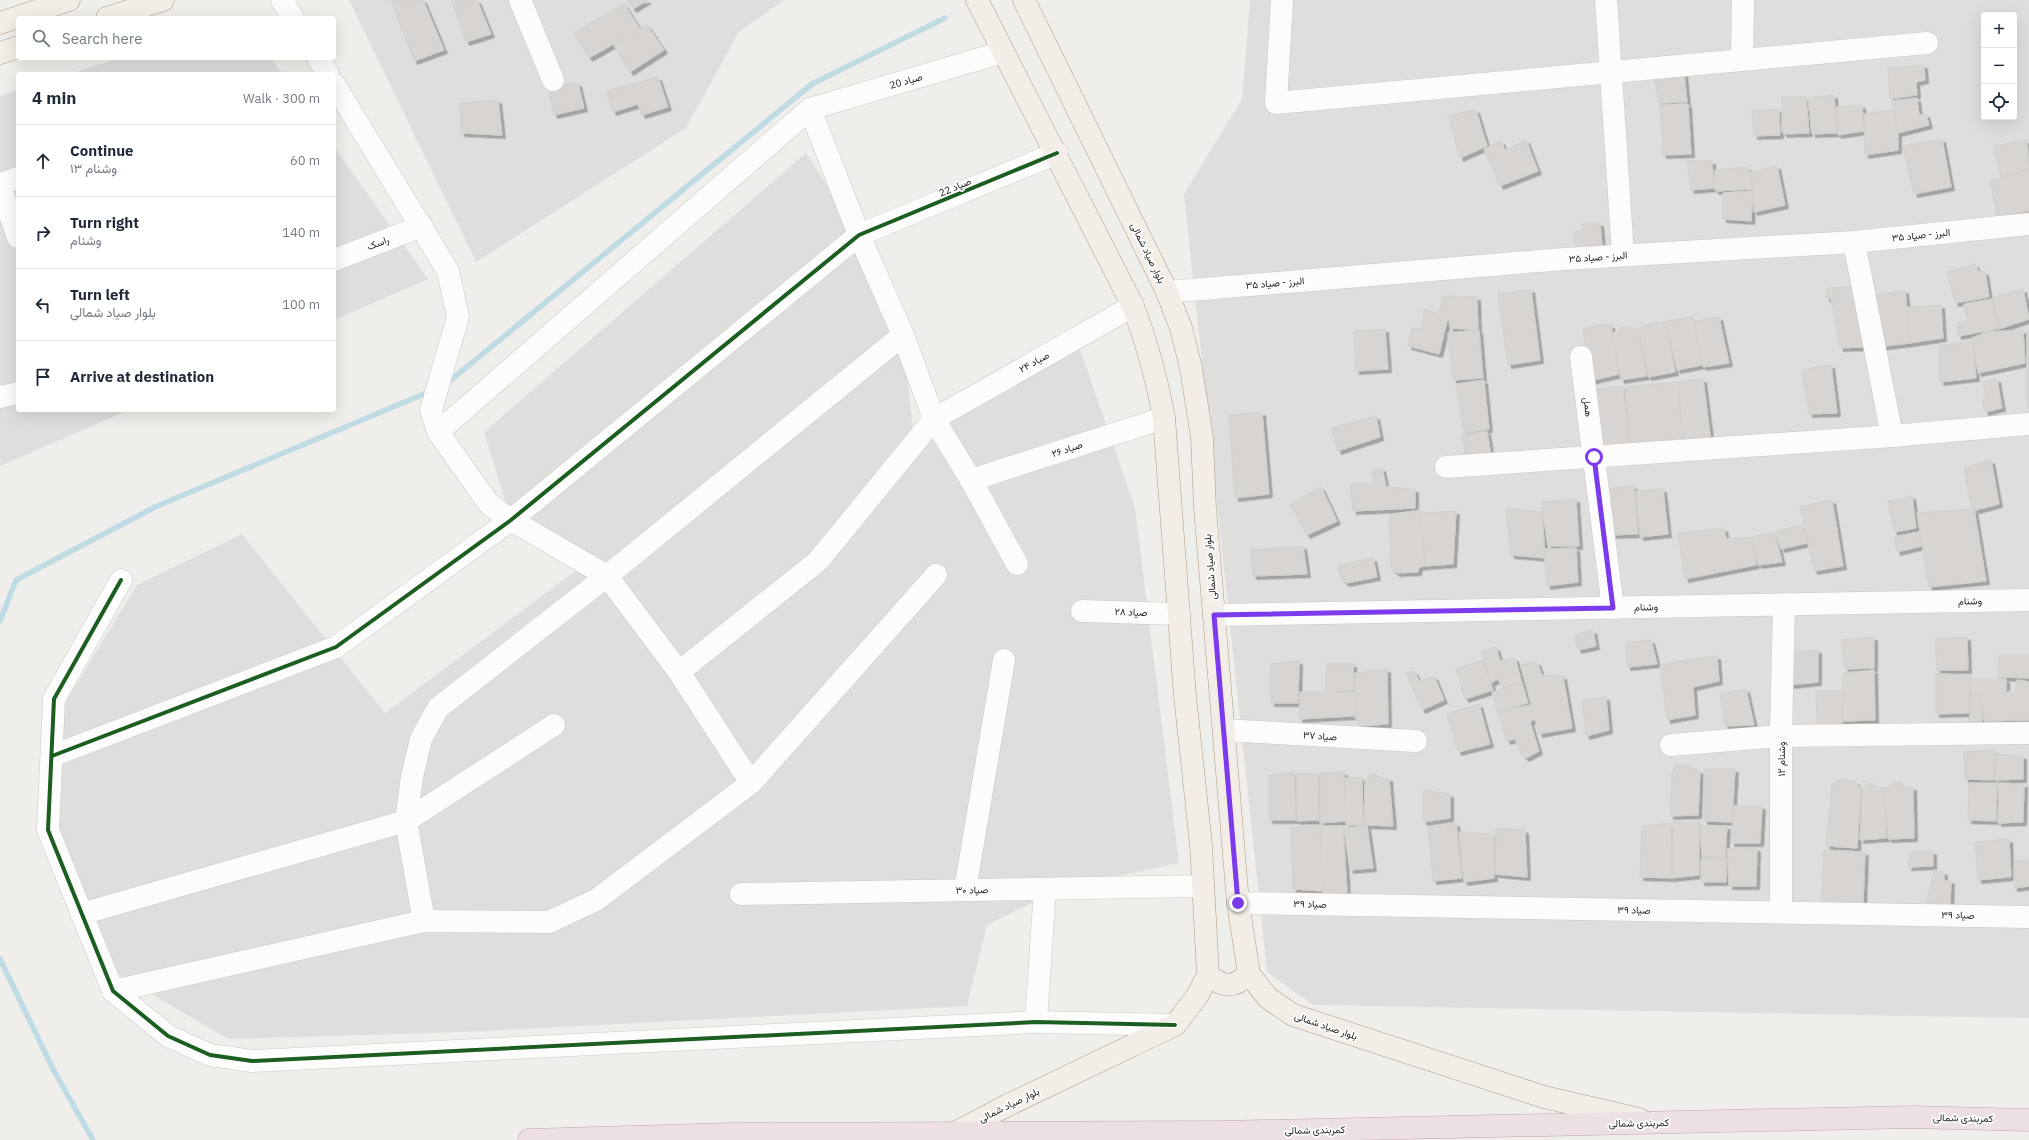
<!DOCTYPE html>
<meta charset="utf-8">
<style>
:root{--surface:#fff;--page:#f6f6f7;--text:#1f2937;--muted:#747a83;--line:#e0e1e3}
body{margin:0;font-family:"IBM Plex Sans",Vazirmatn,sans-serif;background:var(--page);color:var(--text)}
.controls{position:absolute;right:12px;top:12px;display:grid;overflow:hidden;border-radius:4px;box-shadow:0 4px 16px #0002}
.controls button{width:36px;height:36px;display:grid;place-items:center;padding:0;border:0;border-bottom:1px solid var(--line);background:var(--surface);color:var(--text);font:20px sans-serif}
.stop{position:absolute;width:12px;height:12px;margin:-9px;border:3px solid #7c3aed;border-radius:50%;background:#fff}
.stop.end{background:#7c3aed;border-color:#fff;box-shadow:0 1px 4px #0008}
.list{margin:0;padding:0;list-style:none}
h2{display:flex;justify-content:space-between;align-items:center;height:52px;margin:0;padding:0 16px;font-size:17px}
h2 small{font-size:13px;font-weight:400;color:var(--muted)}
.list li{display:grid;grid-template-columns:26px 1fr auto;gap:12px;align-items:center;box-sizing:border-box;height:72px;padding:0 16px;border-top:1px solid var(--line)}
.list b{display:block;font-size:15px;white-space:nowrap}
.list p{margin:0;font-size:13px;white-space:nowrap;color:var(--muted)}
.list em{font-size:13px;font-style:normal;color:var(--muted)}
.icon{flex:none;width:22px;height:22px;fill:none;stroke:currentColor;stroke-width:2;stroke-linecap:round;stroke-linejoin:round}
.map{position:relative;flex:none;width:2029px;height:1140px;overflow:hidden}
.search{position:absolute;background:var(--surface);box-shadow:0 4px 16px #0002;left:16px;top:16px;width:320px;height:44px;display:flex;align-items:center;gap:10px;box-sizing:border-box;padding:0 14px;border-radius:4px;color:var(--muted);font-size:15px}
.panel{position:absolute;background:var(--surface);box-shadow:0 4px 16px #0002;left:16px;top:72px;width:320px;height:340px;border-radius:4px}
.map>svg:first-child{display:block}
</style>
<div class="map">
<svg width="2029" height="1140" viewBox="0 0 2029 1140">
<defs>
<filter id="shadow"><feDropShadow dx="3.5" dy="3.5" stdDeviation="0" flood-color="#0004"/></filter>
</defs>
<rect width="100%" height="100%" fill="#f0eeeb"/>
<!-- residential -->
<g fill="#dfdedc" fill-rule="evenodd">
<polygon points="349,0 784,0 739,32 686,128 476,262"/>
<path d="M1250,0h779v1018l-716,-13 -46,-33 -83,-778 58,-95zM1984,15h30v102h-30z"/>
<polygon points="121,58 271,58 282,74 69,74"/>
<polygon points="18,90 18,410 129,410 0,466 0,96"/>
<polygon points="334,147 428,279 334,320"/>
<polygon points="806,153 859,235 903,335 913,430 1079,346 1135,508 1179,863 1062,888 987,925 967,1006 464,1032 228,1039 116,973 54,826 65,703 137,585 242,534 385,713 582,566 511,520 484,432"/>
</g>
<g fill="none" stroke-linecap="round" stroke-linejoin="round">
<!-- stream -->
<g stroke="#bfdbe3" stroke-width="5.5">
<polyline points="446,384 812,84 945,18"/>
<polyline points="0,621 16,580 155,507 431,391"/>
<polyline points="0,959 53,1069 93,1140"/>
</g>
</g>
<!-- building -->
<g fill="#d7d4d2" stroke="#d3d0cc" filter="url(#shadow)">
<polygon points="391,0 423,0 444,50 414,61"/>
<polygon points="451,0 477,0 491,34 466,42"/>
<polygon points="627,0 648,0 633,9"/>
<polygon points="624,4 640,29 589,58 574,33"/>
<polygon points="647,25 664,50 630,72 613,44"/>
<polygon points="1924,65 1925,80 1916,82 1917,95 1890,99 1888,68"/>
<polygon points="1684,73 1687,102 1659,103 1654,77"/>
<polygon points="658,77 668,107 642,115 638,104 613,112 606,91"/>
<polygon points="578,83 584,108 554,115 548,86"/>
<polygon points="1834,95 1837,133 1812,134 1808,98"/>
<polygon points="1782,97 1806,97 1809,133 1784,134 1782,132"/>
<polygon points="1917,98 1919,115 1926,114 1929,125 1898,133 1892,101"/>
<polygon points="498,100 502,135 461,133 460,103"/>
<polygon points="1688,104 1691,154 1663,155 1660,105"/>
<polygon points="1862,105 1864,131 1838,135 1836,107"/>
<polygon points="1779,109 1780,135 1754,136 1752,111"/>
<polygon points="1476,110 1487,146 1460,158 1448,115"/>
<polygon points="1893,110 1898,133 1898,150 1865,155 1864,114"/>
<polygon points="1942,139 1951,187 1914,194 1903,146"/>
<polygon points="1526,140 1538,171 1500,186 1484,149 1501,141 1505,150"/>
<polygon points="2027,140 2029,169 2001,177 1993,146"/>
<polygon points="1687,160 1712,161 1714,188 1691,190"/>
<polygon points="1777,166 1785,205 1754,212 1753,191 1750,172"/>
<polygon points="1748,167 1753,189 1716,191 1714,188 1715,170"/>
<polygon points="2029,170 2029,211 1997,216 1990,180"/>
<polygon points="1753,191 1751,221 1723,219 1723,193"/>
<polygon points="1583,223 1600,223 1602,246 1576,247 1574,232 1582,231"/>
<polygon points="1975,264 1978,271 1985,272 1989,297 1955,303 1947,272"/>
<polygon points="1854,287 1863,347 1840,348 1831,298 1826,298 1827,288"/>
<polygon points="1531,289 1540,360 1508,365 1498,294"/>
<polygon points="2023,289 2029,319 1999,329 1993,297"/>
<polygon points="1905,290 1910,343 1877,347 1867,296"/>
<polygon points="1443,296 1477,297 1478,330 1450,328 1449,318 1439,312"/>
<polygon points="1992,299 1998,329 1958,336 1957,323 1968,321 1964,304"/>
<polygon points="1941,305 1943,338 1910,343 1907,307"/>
<polygon points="1424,309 1448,317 1439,354 1408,346 1412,328 1422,329"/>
<polygon points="1693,317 1702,365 1677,370 1666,321"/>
<polygon points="1719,317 1729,363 1703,367 1694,321"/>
<polygon points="1656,321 1661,323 1666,321 1675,372 1648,377 1639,328"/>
<polygon points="1601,324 1611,325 1619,374 1590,381 1583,329"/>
<polygon points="1621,327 1630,327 1639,331 1646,376 1621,380 1612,333 1619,331"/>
<polygon points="1385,329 1388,369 1356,371 1354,331"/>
<polygon points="1479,330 1483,378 1453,380 1448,333"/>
<polygon points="2023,330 2025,363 1978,373 1972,338 1987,332"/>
<polygon points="2027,332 2029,332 2029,409 2027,405"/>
<polygon points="1973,341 1976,378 1940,382 1939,346"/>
<polygon points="1831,365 1837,413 1809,414 1802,370"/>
<polygon points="1703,379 1711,443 1684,447 1678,382"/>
<polygon points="1997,379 2002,408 1985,412 1982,399 1986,397 1983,382"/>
<polygon points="1484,380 1489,429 1464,433 1456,384"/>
<polygon points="1678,382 1683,443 1631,449 1625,387"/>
<polygon points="1623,386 1630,446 1602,449 1595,389"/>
<polygon points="1262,412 1269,494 1235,498 1229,415"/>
<polygon points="1376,416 1380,437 1338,451 1331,428"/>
<polygon points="1487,431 1491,456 1466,462 1462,435"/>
<polygon points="1991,460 1999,504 1976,510 1971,506 1964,468"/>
<polygon points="1382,468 1386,487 1415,489 1415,508 1353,511 1350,484 1374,483 1372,471"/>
<polygon points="1634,486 1638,534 1610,535 1606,489"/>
<polygon points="1321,487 1337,521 1307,535 1290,504"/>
<polygon points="1663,489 1668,534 1640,537 1636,491"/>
<polygon points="1912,496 1916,528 1894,532 1888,501"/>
<polygon points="1576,499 1579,546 1548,546 1541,502"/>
<polygon points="1832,500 1843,566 1814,571 1800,507"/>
<polygon points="1506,508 1542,512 1545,558 1511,555"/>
<polygon points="1974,509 1986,581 1929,587 1917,513"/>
<polygon points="1420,510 1425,566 1419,567 1418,572 1397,573 1391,569 1389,515"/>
<polygon points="1456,511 1453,564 1425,566 1421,513"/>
<polygon points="1802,525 1807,543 1781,549 1776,531"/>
<polygon points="1724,528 1726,539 1752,537 1756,565 1685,579 1678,533"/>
<polygon points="1919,532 1922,546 1897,552 1894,537"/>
<polygon points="1775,533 1782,562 1758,565 1752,537"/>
<polygon points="1303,546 1307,574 1253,576 1251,550"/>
<polygon points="1576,548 1578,582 1547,586 1544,549"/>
<polygon points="1373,558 1377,577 1346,583 1341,579 1338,566 1342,564"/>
<polygon points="1593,630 1596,646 1578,650 1574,635"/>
<polygon points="1874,637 1874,668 1845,669 1841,640"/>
<polygon points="1967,637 1968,670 1937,670 1935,639"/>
<polygon points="1651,640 1657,664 1627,667 1626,642"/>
<polygon points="1496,647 1500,661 1515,658 1522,683 1502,688 1498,679 1491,683 1482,652"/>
<polygon points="1818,650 1818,682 1790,685 1789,652"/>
<polygon points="1999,655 2029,655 2029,678 1998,677"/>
<polygon points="1717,656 1719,681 1693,687 1695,715 1667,720 1660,665 1689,659"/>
<polygon points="1483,660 1493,690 1465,699 1456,669"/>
<polygon points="1299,661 1298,703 1271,703 1270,664"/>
<polygon points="1537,662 1542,675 1563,676 1572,728 1539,734 1521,665"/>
<polygon points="1326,664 1353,664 1354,690 1326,692"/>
<polygon points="1387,669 1388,724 1360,726 1355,717 1355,673"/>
<polygon points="1874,670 1875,720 1842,721 1843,673"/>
<polygon points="1414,671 1419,681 1434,676 1444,700 1422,710 1406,673"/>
<polygon points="1936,674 1970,675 1969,713 1936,714"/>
<polygon points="1970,679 2006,679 2006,692 2015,692 2017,680 2029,682 2029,720 1984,721 1981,694 1971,695"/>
<polygon points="1522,683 1528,703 1497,712 1492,692"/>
<polygon points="1746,689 1754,725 1725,726 1720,694"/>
<polygon points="1816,691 1843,691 1842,724 1817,724"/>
<polygon points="1300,692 1355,692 1354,716 1299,719"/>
<polygon points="1981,694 1982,721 1968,722 1970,715 1971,695"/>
<polygon points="1606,697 1609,730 1586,736 1582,700"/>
<polygon points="1479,704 1490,744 1458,752 1447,714"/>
<polygon points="1531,705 1535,719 1530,722 1539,751 1526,758 1521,754 1515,739 1507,741 1497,712"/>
<polygon points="1995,750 1993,780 1965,779 1964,752"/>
<polygon points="1995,754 2023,756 2023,779 1995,780"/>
<polygon points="1677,765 1687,765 1700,771 1698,815 1670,816 1672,772"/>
<polygon points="1704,769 1735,769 1732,822 1704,821"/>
<polygon points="1294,772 1296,820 1269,820 1269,776"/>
<polygon points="1344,772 1346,821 1320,823 1320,773"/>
<polygon points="1296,773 1318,774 1319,820 1297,821"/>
<polygon points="1372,773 1383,778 1389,778 1393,826 1364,825 1365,780"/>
<polygon points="1362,777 1363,825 1346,825 1345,778"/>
<polygon points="1841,779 1855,781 1861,789 1857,848 1826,846 1832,784"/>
<polygon points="1894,782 1901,783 1906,787 1913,787 1914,838 1888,839 1884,790"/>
<polygon points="1872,783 1877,787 1885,788 1886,838 1860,840 1862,791 1867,784"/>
<polygon points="1969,783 1997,783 1996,821 1968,820"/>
<polygon points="1999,783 2024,784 2023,822 1998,823"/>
<polygon points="1423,790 1450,794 1450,818 1423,822"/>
<polygon points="1734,806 1762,806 1760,843 1731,843"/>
<polygon points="1673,822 1699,822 1699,875 1672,878"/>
<polygon points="1456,823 1462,878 1433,881 1428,828"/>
<polygon points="1671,823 1672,878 1640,877 1642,826"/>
<polygon points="1320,826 1323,891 1293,889 1291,827"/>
<polygon points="1320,826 1343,826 1347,893 1323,893"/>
<polygon points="1367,826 1373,868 1350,870 1344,828"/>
<polygon points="1700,826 1727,826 1725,857 1702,857"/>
<polygon points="1496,828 1525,830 1527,877 1495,874"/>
<polygon points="1459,832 1494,834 1494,878 1464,882"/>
<polygon points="2009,839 2011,877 1978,880 1975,842"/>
<polygon points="1757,848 1756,886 1729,886 1727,849"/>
<polygon points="1824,850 1865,852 1863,904 1821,905"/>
<polygon points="1933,851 1933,866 1908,867 1910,852"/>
<polygon points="1726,858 1726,882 1701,882 1701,859"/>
<polygon points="2029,860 2029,886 2014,888 2014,861"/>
<polygon points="1934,870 1944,872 1944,881 1951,880 1950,906 1929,905 1927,900"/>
</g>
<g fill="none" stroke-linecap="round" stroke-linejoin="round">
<defs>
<g id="minor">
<polyline points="282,0 293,18"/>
<polyline points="520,0 553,80"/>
<polyline points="1282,0 1276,103 1927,43"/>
<polyline points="1606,0 1623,255"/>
<polyline points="318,58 328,74"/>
<polyline points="1742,60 1743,0"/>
<polyline points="334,84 448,271 458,317 431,410 438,432 489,504 511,520 607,576 679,672 751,783"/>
<polyline points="810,109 859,235 903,335 934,419 971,480 1017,564"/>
<polyline points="0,184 18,178"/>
<polyline points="0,186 18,237"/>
<polyline points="1854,242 1892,436"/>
<polyline points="334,260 422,226"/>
<polyline points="1167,292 1564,259 1854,242 2029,224"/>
<polyline points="1581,357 1613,608"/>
<polyline points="0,397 18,393"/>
<polyline points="438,432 810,109 1003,52"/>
<polyline points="1446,467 1892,436 2029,424"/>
<polyline points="971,480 1164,418"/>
<polyline points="121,580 54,699 48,830 113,991 168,1036 210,1055 252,1061 1036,1022 1175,1025"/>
<polyline points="1082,611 1179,614"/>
<polyline points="1214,615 2029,600"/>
<polyline points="679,672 818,561 934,419 1133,306"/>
<polyline points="1224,730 1416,741"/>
<polyline points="1671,745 1781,736 2029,733"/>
<polyline points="52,756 336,647 511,520 859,235 1057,153"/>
<polyline points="965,890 1004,660"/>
<polyline points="741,894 1203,886"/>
<polyline points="1238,903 2029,917"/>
<polyline points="1781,912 1781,736 1784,605"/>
<polyline points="81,914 406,821 554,725"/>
<polyline points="424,921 406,821 412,777 421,739 438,708 607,576 903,335"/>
<polyline points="113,991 424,921 549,922 596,900 751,783 936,575"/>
<polyline points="1036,1022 1045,889"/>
</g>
<g id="major">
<polyline points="1024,0 1167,292 1181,328 1191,368 1202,438 1205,508 1238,903 1249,974 1268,998 1293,1015 1544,1097 1639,1119"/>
<polyline points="107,18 163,0"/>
<polyline points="0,23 69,0"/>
<polyline points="0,53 18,47"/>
<path d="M1208,975c16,13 26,13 41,-1"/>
<path d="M953,1134l55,-29 167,-80 23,-30 10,-20 -7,-130 -16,-149 -21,-278c-7,-39 -17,-75 -31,-112l-156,-306"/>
</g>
<polyline id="highway" points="529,1140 732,1134 1220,1132 1912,1117 2029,1120"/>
</defs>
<!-- minor casing -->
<use href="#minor" stroke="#c9c8c7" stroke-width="23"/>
<!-- major casing -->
<use href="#major" stroke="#a79c86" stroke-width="23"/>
<!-- highway casing -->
<use href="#highway" stroke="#c5a2ac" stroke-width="23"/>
<!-- minor -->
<use href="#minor" stroke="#fdfcfc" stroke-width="22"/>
<!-- major -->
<use href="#major" stroke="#f3ede7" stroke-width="22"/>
<!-- highway -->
<use href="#highway" stroke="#ece0e2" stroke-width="22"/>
<defs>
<g id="cycleway">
<polyline points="121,580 54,699 48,830 113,991 168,1036 210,1055 252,1061 1036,1022 1175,1025"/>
<polyline points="52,756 336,647 511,520 859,235 1057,153"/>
</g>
</defs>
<!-- cycleway casing -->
<use href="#cycleway" stroke="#fff" stroke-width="6"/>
<!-- cycleway -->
<use href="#cycleway" stroke="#1b5e20" stroke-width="4"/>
</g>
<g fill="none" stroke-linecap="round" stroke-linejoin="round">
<!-- route -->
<polyline stroke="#7c3aed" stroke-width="5" points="1238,903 1214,615 1613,608 1594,457"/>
</g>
<g text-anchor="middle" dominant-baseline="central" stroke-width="3.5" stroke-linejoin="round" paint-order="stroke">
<!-- street labels -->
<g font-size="10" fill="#222" stroke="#fff">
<text transform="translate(906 81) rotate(-16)">صیاد 20</text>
<text transform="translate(955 187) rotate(-23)">صیاد 22</text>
<text transform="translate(1921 235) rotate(-6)">البرز - صیاد ۳۵</text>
<text transform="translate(378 243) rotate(-21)">راسک</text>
<text transform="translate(1148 253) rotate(64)">بلوار صیاد شمالی</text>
<text transform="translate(1598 257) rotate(-4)">البرز - صیاد ۳۵</text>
<text transform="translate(1275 283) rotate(-5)">البرز - صیاد ۳۵</text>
<text transform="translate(1034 362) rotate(-29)">صیاد ۲۴</text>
<text transform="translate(1588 407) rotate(83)">همل</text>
<text transform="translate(1067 449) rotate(-18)">صیاد ۲۶</text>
<text transform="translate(1210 567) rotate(-95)">بلوار صیاد شمالی</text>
<text transform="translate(1970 601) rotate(-1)">وشنام</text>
<text transform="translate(1646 607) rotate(-1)">وشنام</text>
<text transform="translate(1131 612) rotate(2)">صیاد ۲۸</text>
<text transform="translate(1320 736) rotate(4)">صیاد ۳۷</text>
<text transform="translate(1781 759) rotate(-90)">وشنام ۱۲</text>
<text transform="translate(972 890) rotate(-1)">صیاد ۳۰</text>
<text transform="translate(1310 904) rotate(1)">صیاد ۳۹</text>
<text transform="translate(1634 910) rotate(1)">صیاد ۳۹</text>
<text transform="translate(1958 915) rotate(1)">صیاد ۳۹</text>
<text transform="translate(1326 1026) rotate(19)">بلوار صیاد شمالی</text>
<text transform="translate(1009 1105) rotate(-26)">بلوار صیاد شمالی</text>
<text transform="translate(1963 1118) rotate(1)">کمربندی شمالی</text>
<text transform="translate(1639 1123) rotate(-1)">کمربندی شمالی</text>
<text transform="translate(1315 1130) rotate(-1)">کمربندی شمالی</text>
</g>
</g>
</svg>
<div class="controls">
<button>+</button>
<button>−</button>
<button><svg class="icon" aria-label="locate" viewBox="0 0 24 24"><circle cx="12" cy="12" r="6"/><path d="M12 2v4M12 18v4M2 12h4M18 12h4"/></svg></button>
</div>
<div class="stop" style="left:1594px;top:457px"></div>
<div class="stop end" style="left:1238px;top:903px"></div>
<div class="search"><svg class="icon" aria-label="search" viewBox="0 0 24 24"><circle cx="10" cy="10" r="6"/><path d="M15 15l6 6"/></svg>Search here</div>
<section class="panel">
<h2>4 min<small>Walk · 300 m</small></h2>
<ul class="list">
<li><svg class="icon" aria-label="ahead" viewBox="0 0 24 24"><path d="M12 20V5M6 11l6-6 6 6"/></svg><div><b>Continue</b><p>وشنام ۱۳</p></div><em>60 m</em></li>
<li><svg class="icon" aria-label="right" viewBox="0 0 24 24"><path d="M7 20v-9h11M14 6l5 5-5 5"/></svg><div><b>Turn right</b><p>وشنام</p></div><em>140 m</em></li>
<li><svg class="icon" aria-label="left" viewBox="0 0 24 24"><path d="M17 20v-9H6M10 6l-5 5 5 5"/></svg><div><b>Turn left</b><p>بلوار صیاد شمالی</p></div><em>100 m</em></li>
<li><svg class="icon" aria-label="arrive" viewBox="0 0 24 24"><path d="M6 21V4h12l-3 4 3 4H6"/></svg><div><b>Arrive at destination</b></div></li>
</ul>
</section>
</div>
